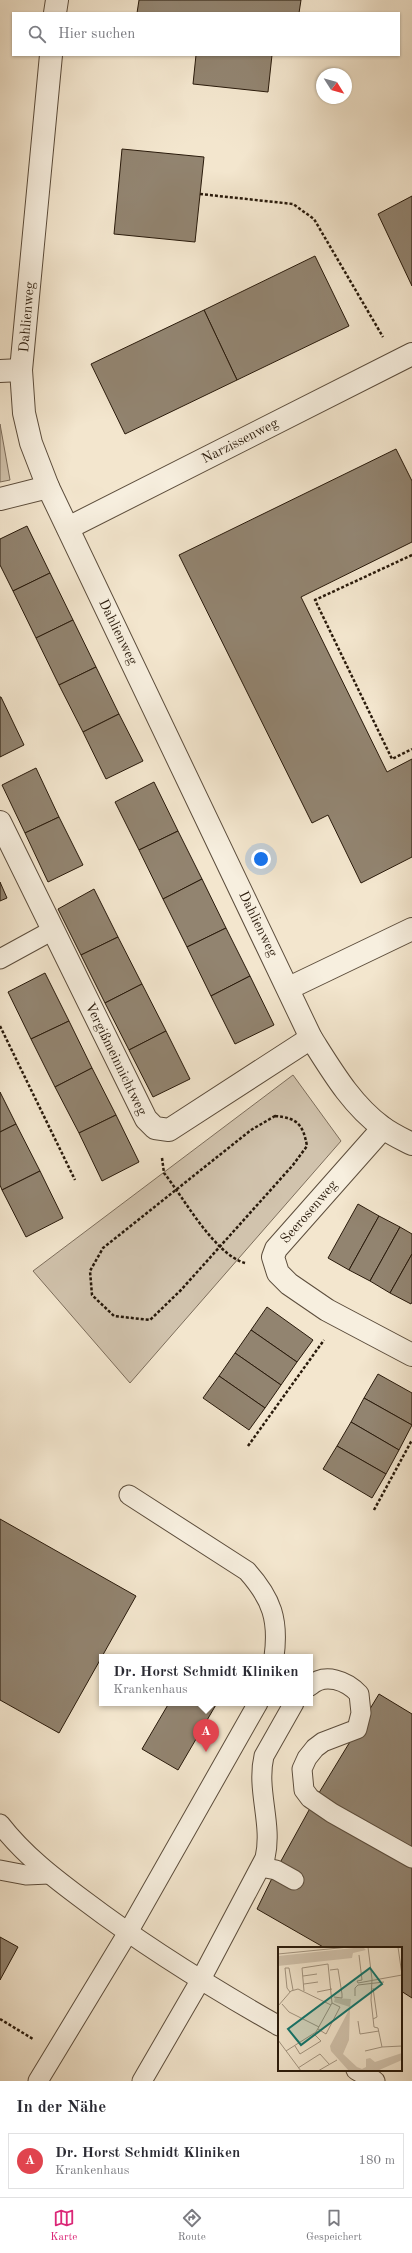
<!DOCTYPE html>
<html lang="de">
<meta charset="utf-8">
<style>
:root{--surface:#fff;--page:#f7f7f7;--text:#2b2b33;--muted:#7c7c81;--line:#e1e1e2;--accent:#db2777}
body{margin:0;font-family:"Old Standard TT",serif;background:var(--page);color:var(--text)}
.compass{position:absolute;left:316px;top:68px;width:36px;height:36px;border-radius:50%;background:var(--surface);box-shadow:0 1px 3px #0004;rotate:127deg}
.you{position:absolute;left:261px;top:859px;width:14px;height:14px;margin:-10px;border:3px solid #fff;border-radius:50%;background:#1a73e8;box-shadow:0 0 0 6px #1a73e833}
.badge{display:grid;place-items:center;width:26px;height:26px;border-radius:50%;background:var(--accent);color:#fff;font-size:13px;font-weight:700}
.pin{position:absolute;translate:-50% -33px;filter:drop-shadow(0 1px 2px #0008)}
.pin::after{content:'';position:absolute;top:21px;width:14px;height:12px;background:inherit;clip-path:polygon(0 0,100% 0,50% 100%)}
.popup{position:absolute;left:99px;top:1654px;width:214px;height:52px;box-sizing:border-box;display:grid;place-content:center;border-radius:0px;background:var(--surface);filter:drop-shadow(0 1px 3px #0005);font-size:13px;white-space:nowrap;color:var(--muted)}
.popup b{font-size:15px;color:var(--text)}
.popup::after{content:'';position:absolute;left:50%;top:100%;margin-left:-8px;border:8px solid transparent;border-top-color:var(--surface)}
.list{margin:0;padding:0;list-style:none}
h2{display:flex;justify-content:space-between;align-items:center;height:52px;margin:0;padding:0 16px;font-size:17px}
h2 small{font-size:13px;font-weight:400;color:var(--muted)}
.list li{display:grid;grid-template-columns:26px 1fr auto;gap:12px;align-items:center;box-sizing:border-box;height:56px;margin:0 8px 8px;padding:0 8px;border:1px solid var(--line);border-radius:0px}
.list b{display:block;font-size:15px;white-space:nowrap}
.list p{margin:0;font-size:13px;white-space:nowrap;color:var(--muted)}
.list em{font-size:13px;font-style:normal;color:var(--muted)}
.icon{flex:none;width:22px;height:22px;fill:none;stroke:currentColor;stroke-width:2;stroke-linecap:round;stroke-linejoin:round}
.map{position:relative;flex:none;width:412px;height:2081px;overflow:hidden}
.search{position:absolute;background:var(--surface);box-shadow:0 1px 3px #0004;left:12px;right:12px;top:12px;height:44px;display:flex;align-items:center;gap:10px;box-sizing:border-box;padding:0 14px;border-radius:0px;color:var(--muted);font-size:15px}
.sheet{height:116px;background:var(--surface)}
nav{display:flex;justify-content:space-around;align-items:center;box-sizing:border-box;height:56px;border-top:1px solid var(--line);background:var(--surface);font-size:11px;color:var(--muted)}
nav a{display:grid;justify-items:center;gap:2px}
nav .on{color:var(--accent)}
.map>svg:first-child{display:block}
</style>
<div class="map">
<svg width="412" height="2081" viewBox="0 0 412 2081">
<rect width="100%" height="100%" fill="#f3e6ce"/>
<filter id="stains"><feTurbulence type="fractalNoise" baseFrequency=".005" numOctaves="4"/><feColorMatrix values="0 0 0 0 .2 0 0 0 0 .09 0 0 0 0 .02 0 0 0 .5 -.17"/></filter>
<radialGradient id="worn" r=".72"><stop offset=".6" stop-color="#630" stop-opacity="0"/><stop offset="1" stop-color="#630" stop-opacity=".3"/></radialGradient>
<!-- green -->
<g fill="#d1c3ad" stroke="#7d6e5c">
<polygon points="0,424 10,480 0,482"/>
<polygon points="293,1075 341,1141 130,1383 33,1271"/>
</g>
<!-- building -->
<g fill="#928470" stroke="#291a0b">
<polygon points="139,0 301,0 299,13 137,13"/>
<polygon points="196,55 272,55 268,92 193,84"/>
<polygon points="122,149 204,157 195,242 114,234"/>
<polygon points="412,196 412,286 378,214"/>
<polygon points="315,256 349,326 237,380 204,310"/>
<polygon points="204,310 237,380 125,434 91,364"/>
<polygon points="396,449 412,481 412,542 301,597 387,772 412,759 412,857 361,883 328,815 312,823 179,555"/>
<polygon points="27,526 50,573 13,591 0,565 0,539"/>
<polygon points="50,573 73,620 36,638 13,591"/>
<polygon points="73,620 96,667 59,685 36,638"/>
<polygon points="96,667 119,714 83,732 59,685"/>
<polygon points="1,697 24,745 0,757 0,697"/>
<polygon points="119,714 143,761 106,779 83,732"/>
<polygon points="36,768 59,817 25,833 2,785"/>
<polygon points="154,782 178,831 139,850 115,802"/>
<polygon points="59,817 83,865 48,882 25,833"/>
<polygon points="178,831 202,879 163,899 139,850"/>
<polygon points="202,879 226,928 187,947 163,899"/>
<polygon points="0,882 7,898 0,901"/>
<polygon points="94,889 118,937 81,955 58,909"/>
<polygon points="226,928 250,976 211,996 187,947"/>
<polygon points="118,937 142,984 105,1003 81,955"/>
<polygon points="45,973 69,1021 31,1039 8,992"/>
<polygon points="250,976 274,1025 235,1044 211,996"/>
<polygon points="142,984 166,1031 129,1050 105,1003"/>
<polygon points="69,1021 92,1068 55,1087 31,1039"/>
<polygon points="166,1031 190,1079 153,1097 129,1050"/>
<polygon points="92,1068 116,1115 79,1133 55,1087"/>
<polygon points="0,1092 16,1124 0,1132"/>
<polygon points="116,1115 139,1162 102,1181 79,1133"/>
<polygon points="16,1124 40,1171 2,1190 0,1185 0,1132"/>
<polygon points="40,1171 63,1218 26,1237 2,1190"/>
<polygon points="358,1204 379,1216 349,1270 328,1258"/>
<polygon points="379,1216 400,1227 370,1281 349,1270"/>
<polygon points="400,1227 412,1234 412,1254 390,1293 370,1281"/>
<polygon points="412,1254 412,1302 411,1304 390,1293"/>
<polygon points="267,1307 313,1340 297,1362 251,1330"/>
<polygon points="251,1330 297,1362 281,1385 235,1353"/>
<polygon points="235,1353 281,1385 265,1408 219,1376"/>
<polygon points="378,1374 412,1393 412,1425 364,1398"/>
<polygon points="219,1376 265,1408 249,1430 203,1398"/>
<polygon points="364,1398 412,1425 399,1450 351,1422"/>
<polygon points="351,1422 399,1450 386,1474 337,1446"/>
<polygon points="337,1446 386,1474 372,1498 323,1469"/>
<polygon points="0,1519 136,1596 59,1733 0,1700"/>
<polygon points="379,1694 412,1714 412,1998 401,1991 401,1948 325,1948 257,1909 276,1870 314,1801"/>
<polygon points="169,1703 217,1703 178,1770 142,1749"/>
<polygon points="0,1937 18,1947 0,1980"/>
</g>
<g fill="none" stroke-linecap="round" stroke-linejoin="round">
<defs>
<g id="lane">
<polyline points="0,959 53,930"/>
<path d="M129,1495l118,76c25,28 32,49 27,86"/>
<path d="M310,1686c15,-14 37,-5 49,8l2,19 -4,16 -34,13 -8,6 -8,10 -5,11 2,21 6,8 22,15 80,45"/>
<path d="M0,1824c24,31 54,54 85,77 62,47 127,87 194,125"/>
<polyline points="261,1867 276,1870 294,1880"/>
<polyline points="0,1870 26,1875 49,1874"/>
<polyline points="356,2070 375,2081"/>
<polyline points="38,2081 127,1934 258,1703"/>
<path d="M142,2081l58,-100 65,-123c8,-34 -9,-68 -1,-102l30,-53"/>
</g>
<g id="street">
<polyline points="55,13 57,0"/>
<path d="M51,55l-30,315 3,43 7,30 17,44 263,551c21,33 40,66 71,89 9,7 20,12 30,17"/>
<polyline points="0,371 21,370"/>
<polyline points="0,499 48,487"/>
<polyline points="68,528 412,354"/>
<polyline points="0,822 146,1119 155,1128 169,1130 311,1038"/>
<polyline points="289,988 412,929"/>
<polyline points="383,1128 276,1249 273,1257 278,1273 289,1284 327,1310 412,1355"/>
</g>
</defs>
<!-- lane casing -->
<use href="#lane" stroke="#5c4d3c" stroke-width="21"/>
<!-- street casing -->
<use href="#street" stroke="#5c4d3c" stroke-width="24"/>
<!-- path -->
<g stroke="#291a0b" stroke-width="2.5" stroke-dasharray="3 2" stroke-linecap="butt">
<polyline points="200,194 293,204 314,219 383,337"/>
<polyline points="412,555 315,600 392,759 412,749"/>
<polyline points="0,1026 75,1180"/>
<path d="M275,1116c22,2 28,8 32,30l-14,19 -112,125 -31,30 -36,-4 -22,-21 -2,-24 13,-23 148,-118z"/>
<path d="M162,1158l2,15c20,25 50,81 81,90"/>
<polyline points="248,1446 324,1340"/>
<polyline points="374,1510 412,1440"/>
<polyline points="0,2019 33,2039"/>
</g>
<!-- lane -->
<use href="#lane" stroke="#f7efdf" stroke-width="19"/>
<!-- street -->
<use href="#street" stroke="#f7efdf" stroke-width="22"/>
</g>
<g text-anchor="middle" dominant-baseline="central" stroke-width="3" stroke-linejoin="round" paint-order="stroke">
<!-- street labels -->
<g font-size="14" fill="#291a0b" stroke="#f7efdf">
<text transform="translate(27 317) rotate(-85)">Dahlienweg</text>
<text transform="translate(240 441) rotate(-27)">Narzissenweg</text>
<text transform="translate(118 632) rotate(64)">Dahlienweg</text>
<text transform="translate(258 924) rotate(64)">Dahlienweg</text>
<text transform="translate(116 1059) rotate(64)">Vergißmeinnichtweg</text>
<text transform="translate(309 1212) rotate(-49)">Seerosenweg</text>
</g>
</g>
<!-- overview -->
<g transform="translate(278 1947)">
<rect width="124" height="124" fill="#f3e6ce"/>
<path d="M85,0l3,3 -13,3 -1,5 -74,8v-10zM57,51l16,1 -1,8 -16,-5zM72,61l-1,32 -6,14 14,13 5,2 4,-2v-8l4,-1 5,4 27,-9v7l-25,11h-28l-18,-20 -1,-5z" fill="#d1c3ad"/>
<path fill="none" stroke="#a29480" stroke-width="1" d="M90,0l4,32 -1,21 3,27 4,1 4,19 20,-1M0,7l71,-7M81,8l3,25 -5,1 1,2 44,-8 -4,-28M52,23l8,-1 4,25v4l-8,-1M25,29l14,-2M26,37l14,-2M95,41l4,29 -4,2M12,45l-3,-4 -2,-20h4l4,22M39,45l15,-3M77,49v-8l3,-3 26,-3M4,57l7,8 30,15M0,59l13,-15 7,-2 33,16M80,74l2,13 19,-3M40,82l8,5 14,-27 -8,-4M0,93l23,31M17,99l5,8 21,-13 -7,-7M8,104l30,-19 16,-29 -4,-39 -26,4 2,23M87,104l17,-4M20,121l22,-14 9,10M40,124l19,-11"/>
<path fill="#0f766e" fill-opacity="0.15" stroke="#0f766e" stroke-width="2" d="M92,21l12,16 -81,61 -13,-16z"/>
<rect width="124" height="124" fill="none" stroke="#291a0b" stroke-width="2"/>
</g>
<rect width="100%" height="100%" filter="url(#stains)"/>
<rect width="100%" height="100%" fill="url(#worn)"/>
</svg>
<svg class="compass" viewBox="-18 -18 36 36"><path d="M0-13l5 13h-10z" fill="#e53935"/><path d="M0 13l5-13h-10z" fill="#7c7c81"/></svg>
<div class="you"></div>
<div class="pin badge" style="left:206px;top:1752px;background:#e0444e">A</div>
<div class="popup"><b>Dr. Horst Schmidt Kliniken</b>Krankenhaus</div>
<div class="search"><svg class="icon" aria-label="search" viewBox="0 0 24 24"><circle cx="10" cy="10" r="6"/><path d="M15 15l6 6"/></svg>Hier suchen</div>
</div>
<section class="sheet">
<h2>In der Nähe<small></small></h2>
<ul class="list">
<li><span class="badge" style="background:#e0444e">A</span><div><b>Dr. Horst Schmidt Kliniken</b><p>Krankenhaus</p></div><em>180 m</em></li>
</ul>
</section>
<nav>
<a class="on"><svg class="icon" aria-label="map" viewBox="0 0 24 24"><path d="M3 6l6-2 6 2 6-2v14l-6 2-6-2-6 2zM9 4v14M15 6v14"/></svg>Karte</a>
<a><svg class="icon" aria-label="directions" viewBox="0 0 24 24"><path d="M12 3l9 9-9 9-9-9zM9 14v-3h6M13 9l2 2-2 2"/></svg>Route</a>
<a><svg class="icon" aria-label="saved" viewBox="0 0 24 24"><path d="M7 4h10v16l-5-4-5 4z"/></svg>Gespeichert</a>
</nav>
